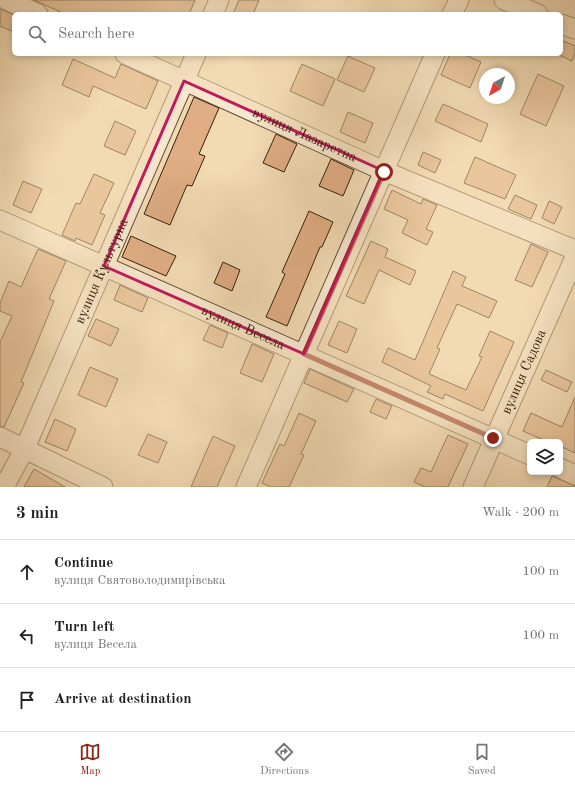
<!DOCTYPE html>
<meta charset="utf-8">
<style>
:root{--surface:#fff;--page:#f6f6f6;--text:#202124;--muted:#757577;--line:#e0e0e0;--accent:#8f2418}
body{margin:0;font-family:"Old Standard TT",serif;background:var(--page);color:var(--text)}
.controls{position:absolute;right:12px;bottom:12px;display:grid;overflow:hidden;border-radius:6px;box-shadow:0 2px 6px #0003}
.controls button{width:36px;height:36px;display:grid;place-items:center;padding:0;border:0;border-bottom:1px solid var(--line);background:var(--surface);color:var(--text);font:20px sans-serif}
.compass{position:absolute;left:479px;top:68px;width:36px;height:36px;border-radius:50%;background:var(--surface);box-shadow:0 2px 6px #0003;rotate:219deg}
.stop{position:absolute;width:12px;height:12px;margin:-9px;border:3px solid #8f2418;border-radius:50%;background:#fff}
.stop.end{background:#8f2418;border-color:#fff;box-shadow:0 1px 4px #0008}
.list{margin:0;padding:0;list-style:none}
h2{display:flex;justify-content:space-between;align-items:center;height:52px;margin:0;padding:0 16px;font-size:17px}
h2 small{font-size:13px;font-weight:400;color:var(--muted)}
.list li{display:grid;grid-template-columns:26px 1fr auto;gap:12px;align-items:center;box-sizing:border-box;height:64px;padding:0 16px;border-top:1px solid var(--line)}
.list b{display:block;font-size:15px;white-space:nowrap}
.list p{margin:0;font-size:13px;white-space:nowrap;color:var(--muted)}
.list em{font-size:13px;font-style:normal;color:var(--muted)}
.icon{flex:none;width:22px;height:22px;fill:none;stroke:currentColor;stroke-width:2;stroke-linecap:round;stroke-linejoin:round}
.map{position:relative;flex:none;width:575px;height:487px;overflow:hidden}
.search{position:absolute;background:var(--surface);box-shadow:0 2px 6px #0003;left:12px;right:12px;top:12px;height:44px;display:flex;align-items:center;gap:10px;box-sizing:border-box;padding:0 14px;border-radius:6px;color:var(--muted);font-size:15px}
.sheet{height:244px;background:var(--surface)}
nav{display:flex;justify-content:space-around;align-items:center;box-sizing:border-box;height:56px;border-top:1px solid var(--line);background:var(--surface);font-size:11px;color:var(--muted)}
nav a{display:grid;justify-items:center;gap:2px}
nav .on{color:var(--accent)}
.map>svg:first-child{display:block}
</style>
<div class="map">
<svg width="575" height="487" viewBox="0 0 575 487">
<rect width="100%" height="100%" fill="#f2dab3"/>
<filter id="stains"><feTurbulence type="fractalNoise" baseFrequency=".005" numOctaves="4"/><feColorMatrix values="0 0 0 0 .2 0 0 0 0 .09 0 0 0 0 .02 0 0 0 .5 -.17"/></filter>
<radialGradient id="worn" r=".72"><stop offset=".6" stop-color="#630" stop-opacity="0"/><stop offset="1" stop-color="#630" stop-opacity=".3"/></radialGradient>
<!-- building -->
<g fill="#e0ad84" stroke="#35200a">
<polygon points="34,0 195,0 189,14 65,14"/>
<polygon points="239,0 259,0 253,14 233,14"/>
<polygon points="0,9 14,15 14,32 0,26"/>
<polygon points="561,40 575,46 575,54 572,61 561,56"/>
<polygon points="450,54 463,54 481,62 470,88 441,75"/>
<polygon points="348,56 375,68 364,92 337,80"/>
<polygon points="73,59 115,78 121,64 158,81 146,109 93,86 89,97 62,85"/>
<polygon points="302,64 335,79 323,106 290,91"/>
<polygon points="538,74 564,86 546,126 520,114"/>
<polygon points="194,97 219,108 199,154 205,156 192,186 187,185 170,225 144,214"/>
<polygon points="443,104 488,124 481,142 435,121"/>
<polygon points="348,112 373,123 365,143 340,132"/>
<polygon points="115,121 136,131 125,155 104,146"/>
<polygon points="276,134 297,144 284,172 263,163"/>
<polygon points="423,152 441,160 435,173 418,165"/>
<polygon points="475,157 516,175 505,199 464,183"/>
<polygon points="331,159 354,170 343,196 319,186"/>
<polygon points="94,174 114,183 100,213 105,215 92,245 76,238 75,241 62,235 76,203 80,204"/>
<polygon points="23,181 42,189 31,213 13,205"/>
<polygon points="392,190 421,204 423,199 437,205 426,229 433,232 427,245 402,233 408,220 384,209"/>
<polygon points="515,195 537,205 531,219 508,209"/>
<polygon points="549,201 562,207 554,224 542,218"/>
<polygon points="309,211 333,222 322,247 320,247 287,326 266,317 285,274 282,272"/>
<polygon points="131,236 176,256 166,276 122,257"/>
<polygon points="371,241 388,249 385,257 416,271 410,285 379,270 364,304 346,296"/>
<polygon points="531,244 548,252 532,287 515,280"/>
<polygon points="38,249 66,261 49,299 54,301 21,382 24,383 4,427 0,426 0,342 12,316 0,311 0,303 9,281 21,287"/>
<polygon points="223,262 240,270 232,291 214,283"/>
<polygon points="453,271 466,277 462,286 497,301 489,318 457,304 437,348 440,349 429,374 466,390 482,357 479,356 490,331 514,342 483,411 445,394 443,399 427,392 431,386 382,362 388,348 415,360"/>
<polygon points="120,285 148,298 142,312 114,300"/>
<polygon points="96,319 119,329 111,346 88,336"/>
<polygon points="339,321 357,329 347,353 328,345"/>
<polygon points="210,325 228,333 222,348 203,340"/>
<polygon points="252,344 274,354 262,382 240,373"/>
<polygon points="90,367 118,379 106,407 78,395"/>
<polygon points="310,369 354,389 347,402 304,383"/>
<polygon points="546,370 572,382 567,392 541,380"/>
<polygon points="575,397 575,453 560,446 560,442 546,441 523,431 531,413 562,427"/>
<polygon points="376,399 392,406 386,419 370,412"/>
<polygon points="299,413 316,421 301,454 304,455 289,487 271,487 262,483 280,444 284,446"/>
<polygon points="55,419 76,429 67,451 45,442"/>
<polygon points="148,434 167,442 158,463 138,455"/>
<polygon points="448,435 468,444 448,487 425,487 414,482 421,468 431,472"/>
<polygon points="213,436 235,446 217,487 191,487"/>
<polygon points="34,469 65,487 24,487"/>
<polygon points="552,476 575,486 575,487 547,487"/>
</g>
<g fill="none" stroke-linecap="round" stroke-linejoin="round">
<defs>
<g id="minor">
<polyline points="7,0 38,14"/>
<polyline points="504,0 538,14"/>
<polyline points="213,14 219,0"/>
<polyline points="452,14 459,0"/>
<polyline points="561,24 575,29"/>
<path id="s1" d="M125,54l259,117 191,79"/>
<path id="s2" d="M0,220l530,235"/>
<polyline points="0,437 103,487"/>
<polyline points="560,468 575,475"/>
<path id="s3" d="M4,487l21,-39 171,-394"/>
<polyline points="246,487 435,54"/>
<path id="s4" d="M473,487l102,-230"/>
</g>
</defs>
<!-- minor casing -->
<use href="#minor" stroke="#644e34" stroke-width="21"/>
<!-- minor -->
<use href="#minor" stroke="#f7e7ce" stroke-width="19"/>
</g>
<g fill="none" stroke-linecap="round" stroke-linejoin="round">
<!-- route -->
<polyline stroke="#8f2418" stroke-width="5" points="384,172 304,354 493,438"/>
</g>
<!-- marked area -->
<path d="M0 0H575V487H0ZM184,81l200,90 -80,183 -200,-88z" fill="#f2dab3" fill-opacity=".55" fill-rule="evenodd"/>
<path fill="none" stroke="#c2185b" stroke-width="3" stroke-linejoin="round" d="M184,81l200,90 -80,183 -200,-88z"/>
<g text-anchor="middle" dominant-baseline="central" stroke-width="4" stroke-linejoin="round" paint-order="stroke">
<!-- street labels -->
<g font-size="14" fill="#35200a" stroke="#f7e7ce">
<text stroke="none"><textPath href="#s1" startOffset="197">вулиця Лазаретна</textPath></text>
<text stroke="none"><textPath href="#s3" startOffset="237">вулиця Культурна</textPath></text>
<text stroke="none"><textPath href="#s2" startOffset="266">вулиця Весела</textPath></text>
<text stroke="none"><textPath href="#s4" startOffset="126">вулиця Садова</textPath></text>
</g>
</g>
<rect width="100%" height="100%" filter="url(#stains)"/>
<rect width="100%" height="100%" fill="url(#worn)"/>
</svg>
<div class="controls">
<button><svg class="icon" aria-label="layers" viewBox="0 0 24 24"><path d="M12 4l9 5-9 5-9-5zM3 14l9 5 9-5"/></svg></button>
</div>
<svg class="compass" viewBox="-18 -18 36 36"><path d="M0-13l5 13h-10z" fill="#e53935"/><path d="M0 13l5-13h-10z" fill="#757577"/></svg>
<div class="stop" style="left:384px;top:172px"></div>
<div class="stop end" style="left:493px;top:438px"></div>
<div class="search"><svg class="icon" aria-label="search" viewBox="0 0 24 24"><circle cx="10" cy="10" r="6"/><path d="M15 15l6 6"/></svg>Search here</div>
</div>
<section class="sheet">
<h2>3 min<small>Walk · 200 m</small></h2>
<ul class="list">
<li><svg class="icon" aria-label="ahead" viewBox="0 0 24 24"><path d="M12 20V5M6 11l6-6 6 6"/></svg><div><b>Continue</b><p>вулиця Святоволодимирівська</p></div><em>100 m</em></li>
<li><svg class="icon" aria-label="left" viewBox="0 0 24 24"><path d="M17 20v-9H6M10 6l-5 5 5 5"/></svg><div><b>Turn left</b><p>вулиця Весела</p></div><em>100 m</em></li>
<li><svg class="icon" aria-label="arrive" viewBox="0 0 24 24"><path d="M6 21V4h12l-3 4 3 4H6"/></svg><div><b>Arrive at destination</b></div></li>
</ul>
</section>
<nav>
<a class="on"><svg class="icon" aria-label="map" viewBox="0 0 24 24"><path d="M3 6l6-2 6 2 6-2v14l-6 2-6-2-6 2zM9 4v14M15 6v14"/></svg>Map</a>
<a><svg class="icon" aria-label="directions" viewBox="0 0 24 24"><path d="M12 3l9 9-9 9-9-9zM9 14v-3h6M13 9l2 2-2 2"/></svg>Directions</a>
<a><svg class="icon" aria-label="saved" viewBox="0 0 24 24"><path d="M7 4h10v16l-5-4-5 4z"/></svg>Saved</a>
</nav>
